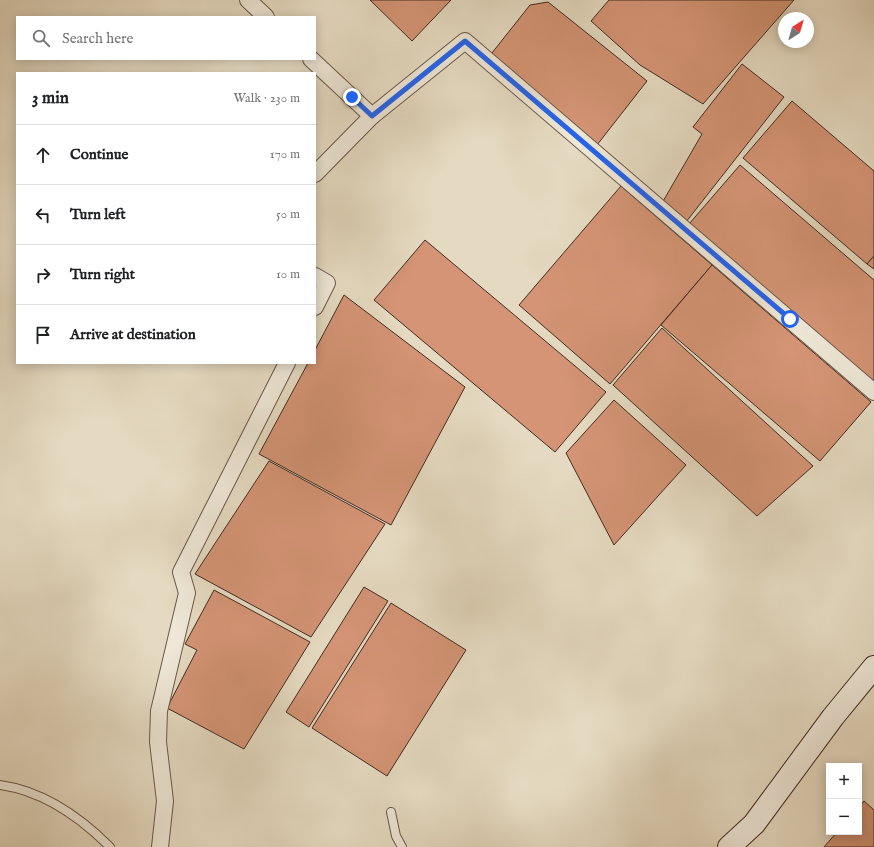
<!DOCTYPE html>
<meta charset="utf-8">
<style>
:root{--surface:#fff;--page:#f6f6f6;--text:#202124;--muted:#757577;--line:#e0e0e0}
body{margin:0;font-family:"IM FELL English",serif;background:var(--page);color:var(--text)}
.controls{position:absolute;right:12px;bottom:12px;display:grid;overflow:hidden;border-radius:0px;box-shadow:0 2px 10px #0003}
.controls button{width:36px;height:36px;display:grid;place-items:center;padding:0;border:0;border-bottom:1px solid var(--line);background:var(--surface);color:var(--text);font:20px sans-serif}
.compass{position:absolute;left:778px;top:12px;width:36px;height:36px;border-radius:50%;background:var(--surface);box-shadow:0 2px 10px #0003;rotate:37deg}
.stop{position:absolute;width:12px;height:12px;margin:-9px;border:3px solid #2563eb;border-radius:50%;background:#fff}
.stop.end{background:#2563eb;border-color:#fff;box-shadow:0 1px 4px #0008}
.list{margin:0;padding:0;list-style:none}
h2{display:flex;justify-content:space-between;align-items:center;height:52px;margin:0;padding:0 16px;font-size:17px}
h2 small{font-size:13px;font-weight:400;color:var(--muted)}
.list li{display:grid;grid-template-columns:26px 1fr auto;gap:12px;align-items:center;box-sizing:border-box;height:60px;padding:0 16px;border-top:1px solid var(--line)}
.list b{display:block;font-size:15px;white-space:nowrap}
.list em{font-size:13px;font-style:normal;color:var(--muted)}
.icon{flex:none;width:22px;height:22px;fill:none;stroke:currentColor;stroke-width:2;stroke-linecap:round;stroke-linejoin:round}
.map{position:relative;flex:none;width:874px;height:847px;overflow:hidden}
.search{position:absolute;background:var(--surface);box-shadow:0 2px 10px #0003;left:16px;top:16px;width:300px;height:44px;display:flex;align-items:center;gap:10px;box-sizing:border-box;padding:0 14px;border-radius:0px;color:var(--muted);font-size:15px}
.panel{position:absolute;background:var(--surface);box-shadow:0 2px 10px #0003;left:16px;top:72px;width:300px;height:292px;border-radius:0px}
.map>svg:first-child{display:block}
</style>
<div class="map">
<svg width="874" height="847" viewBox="0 0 874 847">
<rect width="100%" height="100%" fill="#e5dac1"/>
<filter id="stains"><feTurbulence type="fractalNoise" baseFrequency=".005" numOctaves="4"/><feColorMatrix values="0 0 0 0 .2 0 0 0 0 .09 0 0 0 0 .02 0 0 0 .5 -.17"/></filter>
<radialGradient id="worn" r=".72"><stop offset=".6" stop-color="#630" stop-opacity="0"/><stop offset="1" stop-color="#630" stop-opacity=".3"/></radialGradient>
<!-- building -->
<g fill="#d49475" stroke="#422c22">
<polygon points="370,0 451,0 412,41"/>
<polygon points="609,0 794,0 703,104 640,65 591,21"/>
<polygon points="548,2 647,81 597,145 488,58 530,5"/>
<polygon points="742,64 784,97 686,222 662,203 702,134 693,127"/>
<polygon points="792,101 874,171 874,256 867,264 743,158"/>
<polygon points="740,165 874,280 874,383 689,224"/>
<polygon points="621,186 712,265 610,384 519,305"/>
<polygon points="425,240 606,392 555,452 374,300"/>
<polygon points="874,256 874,269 867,264"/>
<polygon points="712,265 871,402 820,461 661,325"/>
<polygon points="344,295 465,387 391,525 259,454 308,363 315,363 315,350"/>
<polygon points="662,328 813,466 757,516 613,385"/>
<polygon points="614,400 686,465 614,545 566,453"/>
<polygon points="269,461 385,524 311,637 195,574"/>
<polygon points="364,587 388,601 309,727 286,712"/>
<polygon points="214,590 310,642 244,749 167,708 197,650 185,644"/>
<polygon points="391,603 466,650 387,776 312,728"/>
<polygon points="864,801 874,810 874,847 824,847 837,832 859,832 859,807"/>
</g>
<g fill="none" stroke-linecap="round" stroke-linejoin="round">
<defs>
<g id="lane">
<path d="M0,785c43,6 80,32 110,62"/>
<polyline points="391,812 396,836 402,847"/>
</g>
<g id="street">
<polyline points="248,0 266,17"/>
<polyline points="311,59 372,116 465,41 874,392"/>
<polyline points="315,174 372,116"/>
<polyline points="315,276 327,283 315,307"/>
<polyline points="160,847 165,801 158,742 159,711 187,593 181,572 216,503 287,363"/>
</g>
<polyline id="secondary" points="729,847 754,824 833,717 874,667"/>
</defs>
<!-- lane casing -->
<use href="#lane" stroke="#6b584a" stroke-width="10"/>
<!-- street casing -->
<use href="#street" stroke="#6b584a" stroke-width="18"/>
<!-- secondary casing -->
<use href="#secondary" stroke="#422c22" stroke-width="24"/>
<!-- lane -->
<use href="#lane" stroke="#eee7d7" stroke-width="8"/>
<!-- street -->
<use href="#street" stroke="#eee7d7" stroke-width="16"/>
<!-- secondary -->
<use href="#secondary" stroke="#eee7d7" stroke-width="22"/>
</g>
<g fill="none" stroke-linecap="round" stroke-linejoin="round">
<!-- route -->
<polyline stroke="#2563eb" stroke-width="5" points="352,97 372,116 465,41 790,319"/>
</g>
<rect width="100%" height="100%" filter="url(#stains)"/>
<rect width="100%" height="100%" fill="url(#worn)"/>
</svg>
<div class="controls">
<button>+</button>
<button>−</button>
</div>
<svg class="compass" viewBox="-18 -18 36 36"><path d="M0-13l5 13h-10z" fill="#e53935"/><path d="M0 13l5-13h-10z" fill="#757577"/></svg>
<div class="stop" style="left:790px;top:319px"></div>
<div class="stop end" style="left:352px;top:97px"></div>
<div class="search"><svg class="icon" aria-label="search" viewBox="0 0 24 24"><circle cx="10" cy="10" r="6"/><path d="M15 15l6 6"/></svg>Search here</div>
<section class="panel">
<h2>3 min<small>Walk · 230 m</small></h2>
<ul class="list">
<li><svg class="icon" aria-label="ahead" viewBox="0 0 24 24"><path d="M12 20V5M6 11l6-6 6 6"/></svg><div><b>Continue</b></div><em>170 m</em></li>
<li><svg class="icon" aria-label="left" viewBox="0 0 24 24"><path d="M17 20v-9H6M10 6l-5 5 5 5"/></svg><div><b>Turn left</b></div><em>50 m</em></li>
<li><svg class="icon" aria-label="right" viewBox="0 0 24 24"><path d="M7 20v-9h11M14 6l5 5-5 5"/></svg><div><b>Turn right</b></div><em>10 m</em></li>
<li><svg class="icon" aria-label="arrive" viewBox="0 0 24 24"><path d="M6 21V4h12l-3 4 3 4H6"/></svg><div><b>Arrive at destination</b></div></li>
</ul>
</section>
</div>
